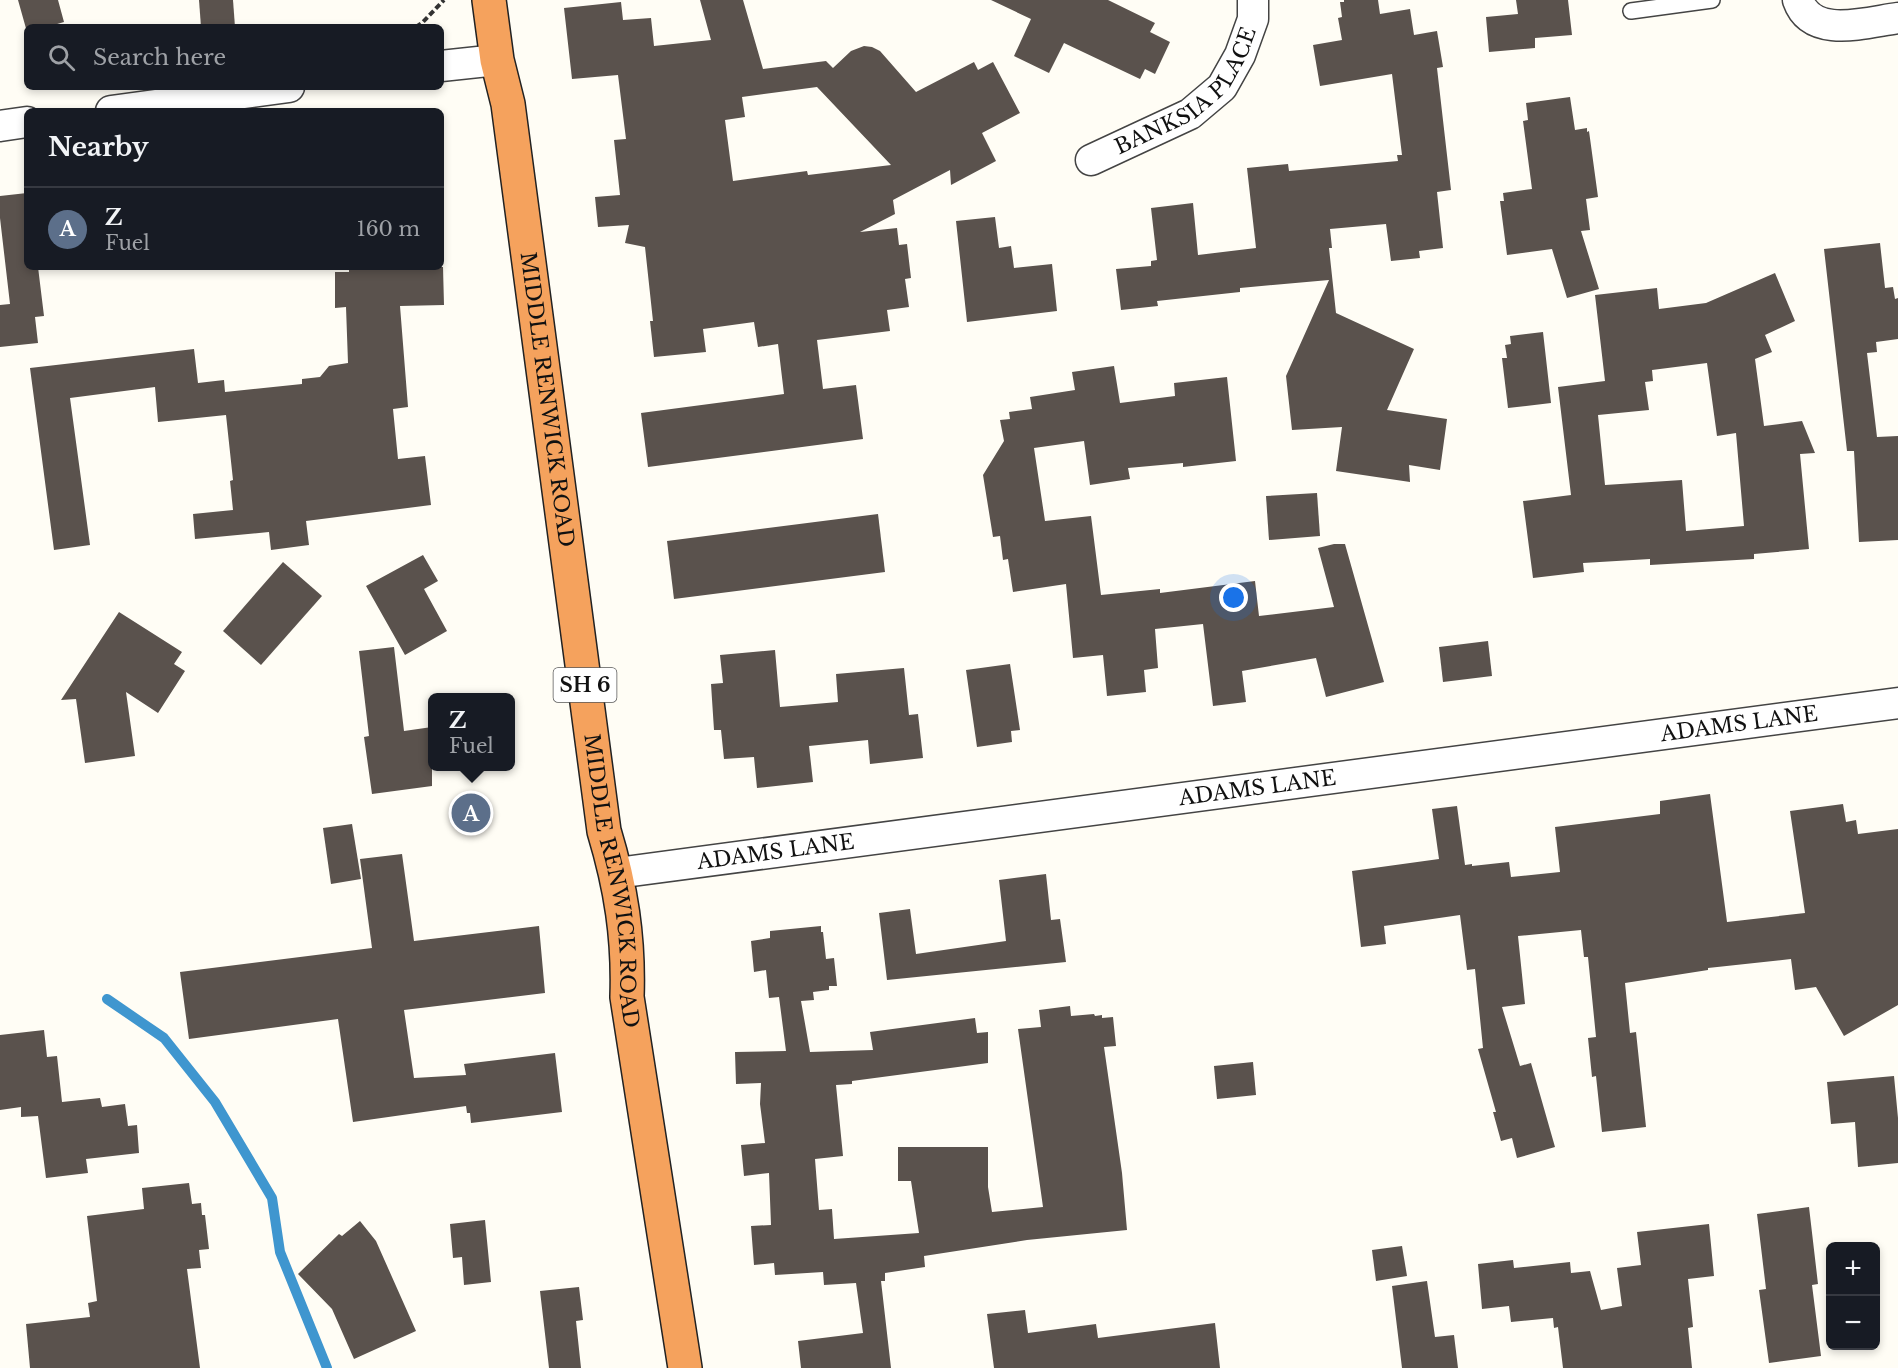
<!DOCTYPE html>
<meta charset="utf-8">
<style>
:root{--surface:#171b24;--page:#242831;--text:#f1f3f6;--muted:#9ea1a6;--line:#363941;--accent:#b45309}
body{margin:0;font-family:"Libre Baskerville",serif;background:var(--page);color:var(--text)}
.controls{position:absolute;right:18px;bottom:18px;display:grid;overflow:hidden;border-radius:9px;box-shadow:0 3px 9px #0003}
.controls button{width:54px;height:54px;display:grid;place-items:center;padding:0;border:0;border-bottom:2px solid var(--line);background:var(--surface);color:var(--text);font:30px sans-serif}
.you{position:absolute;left:1234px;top:598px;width:21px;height:21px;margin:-15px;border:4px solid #fff;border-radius:50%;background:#1a73e8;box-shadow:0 0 0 9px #1a73e833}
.badge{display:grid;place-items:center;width:39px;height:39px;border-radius:50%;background:var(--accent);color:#fff;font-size:20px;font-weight:700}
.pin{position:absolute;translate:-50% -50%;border:3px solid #fff;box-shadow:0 2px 6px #0006}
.popup{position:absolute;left:428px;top:693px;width:87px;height:78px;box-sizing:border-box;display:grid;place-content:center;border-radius:9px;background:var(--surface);filter:drop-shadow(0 2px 4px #0005);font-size:20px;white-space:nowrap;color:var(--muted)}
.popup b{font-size:22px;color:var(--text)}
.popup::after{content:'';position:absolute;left:50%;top:100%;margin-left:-12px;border:12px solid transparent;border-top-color:var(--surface)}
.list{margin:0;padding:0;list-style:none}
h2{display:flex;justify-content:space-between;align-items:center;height:78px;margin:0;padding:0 24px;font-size:26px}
h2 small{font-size:20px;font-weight:400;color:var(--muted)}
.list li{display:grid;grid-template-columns:39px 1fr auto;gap:18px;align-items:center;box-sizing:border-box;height:84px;padding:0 24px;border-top:2px solid var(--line)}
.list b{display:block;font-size:22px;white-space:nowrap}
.list p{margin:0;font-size:20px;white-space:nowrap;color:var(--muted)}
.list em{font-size:20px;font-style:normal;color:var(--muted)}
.icon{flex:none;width:33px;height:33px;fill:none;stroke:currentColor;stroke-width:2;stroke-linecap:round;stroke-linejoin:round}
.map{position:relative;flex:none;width:1898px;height:1368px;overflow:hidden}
.search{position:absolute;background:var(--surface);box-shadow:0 3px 9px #0003;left:24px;top:24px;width:420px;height:66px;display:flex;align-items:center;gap:15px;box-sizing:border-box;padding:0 21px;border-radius:9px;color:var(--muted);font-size:22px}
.panel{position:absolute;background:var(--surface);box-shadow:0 3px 9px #0003;left:24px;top:108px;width:420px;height:162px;border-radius:9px}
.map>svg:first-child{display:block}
</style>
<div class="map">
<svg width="1898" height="1368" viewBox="0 0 1898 1368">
<rect width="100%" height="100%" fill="#fffdf5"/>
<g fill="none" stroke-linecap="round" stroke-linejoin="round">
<!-- stream -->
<polyline stroke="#3f96cf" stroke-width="10" points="107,999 164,1038 215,1102 272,1198 280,1252 327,1368"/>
</g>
<!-- building -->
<g fill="#5a524d" fill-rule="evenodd">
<polygon points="18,0 58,0 64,22 47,27 27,27 27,32"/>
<polygon points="199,0 233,0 235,27 201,27"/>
<path d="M700,0h43l20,69 63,-8 7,7 18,-17 13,-5 8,1 8,4 36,41 58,-30 4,8 15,-8 27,51 -38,20 14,28 -45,24 -1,-15 -57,30 2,14 -35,18 37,-4 2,17 8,-1 4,34 -6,1 4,28 -22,3 3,21 -73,9 6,49 33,-4 7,54 -215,28 -7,-54 143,-19 -6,-50 -20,3 -4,-25 -51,7 3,23 -52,5 -4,-36h3l-8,-74 -20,-4 4,-18 -31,2 -3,-30 25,-2 -6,-55 12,-1 -8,-64 -46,4 -8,-71 57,-6 2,18 28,-2 3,28 57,-6zM817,87l74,78 -83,10 -1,-4 -74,10 -8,-61 20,-3 -3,-20z"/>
<polygon points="991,0 1108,0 1155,23 1150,32 1170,42 1155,74 1145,69 1140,79 1064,43 1049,73 1014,56 1031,19"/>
<polygon points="1344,0 1378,0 1380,14 1410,9 1414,35 1437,31 1443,67 1437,68 1451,190 1437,192 1443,248 1419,251 1420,258 1391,261 1386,224 1330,229 1332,248 1329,248 1336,313 1414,349 1387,410 1447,419 1440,470 1409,465 1410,482 1336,471 1342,427 1292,430 1286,376 1329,280 1240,288 1240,292 1157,301 1158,306 1121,310 1116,269 1151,266 1151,261 1157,260 1151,208 1193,203 1198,255 1256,248 1247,168 1288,164 1289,171 1398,161 1397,155 1402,155 1392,74 1320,86 1313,45 1342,40 1338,18 1342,17 1340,2 1344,2"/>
<polygon points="1516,0 1568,0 1572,35 1535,38 1535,48 1489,52 1486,17 1518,14"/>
<polygon points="1570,97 1575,130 1587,128 1587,132 1589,131 1598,197 1586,199 1590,230 1581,231 1599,289 1567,298 1552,249 1507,255 1500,201 1504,201 1503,193 1532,189 1523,121 1528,120 1526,103"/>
<polygon points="27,193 27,267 38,267 44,316 35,317 38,343 0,347 0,305 10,304 0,218 0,196"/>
<polygon points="995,217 999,248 1011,246 1014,268 1052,264 1057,311 967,322 956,221"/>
<polygon points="1880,243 1885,288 1893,287 1895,299 1898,298 1898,339 1876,342 1877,352 1867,353 1877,437 1898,436 1898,540 1859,542 1854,451 1847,451 1824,249"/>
<polygon points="349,267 443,267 444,305 400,306 408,407 393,409 398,459 425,456 431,505 306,521 309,545 271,550 269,532 195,539 193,514 233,510 230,481 233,480 226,415 158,422 155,387 70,398 90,545 54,550 30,368 194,349 198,383 224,380 225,392 302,384 302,379 320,377 329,366 348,363 346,307 335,308 335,272 349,272"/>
<path d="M1775,273l20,48 -30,14 7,17 -17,7 9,67 38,-5 13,32 -15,1 9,95 -55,5v5l-104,6v-6l-67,4 1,9 -51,6 -10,-77 48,-6 -13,-108 47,-6 -10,-86 62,-7 2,21 47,-6zM1707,363l10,73 19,-3 8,93 -58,5 -4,-51 -77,5 -7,-70 51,-5 -4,-28 8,-1 -1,-11z"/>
<polygon points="1543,332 1551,403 1508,408 1502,358 1507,358 1505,345 1511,344 1510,336"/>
<polygon points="1114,366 1120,403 1175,396 1174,383 1227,377 1236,461 1183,467 1183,463 1128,468 1130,479 1090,485 1084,441 1034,448 1045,521 1091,516 1101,595 1160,589 1160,593 1255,581 1259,616 1334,607 1318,548 1334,544 1345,544 1384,682 1326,697 1316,658 1242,671 1246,702 1213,706 1203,624 1155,629 1158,668 1144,670 1146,692 1107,696 1103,655 1073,658 1066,584 1013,592 1008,559 1003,560 1000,536 993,537 983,475 1004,441 1000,420 1010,419 1009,412 1032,409 1030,397 1075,390 1072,372"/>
<polygon points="1317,493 1320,536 1269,540 1266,496"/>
<polygon points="878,514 885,572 674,599 667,541"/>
<polygon points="423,555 438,581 424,589 447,631 405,655 366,586"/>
<polygon points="283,562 322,596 261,665 223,631"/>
<polygon points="119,612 182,652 174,664 185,671 158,713 126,692 135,756 85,763 76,699 61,700"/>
<polygon points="1488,641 1492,676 1443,682 1439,647"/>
<polygon points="394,647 404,731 432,727 432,786 372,794 364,737 369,736 359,651"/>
<polygon points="775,650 780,707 838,702 836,674 904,668 909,715 918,714 923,758 870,764 868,740 809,746 813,782 757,788 754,757 724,759 721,730 714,730 711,684 723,683 720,655"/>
<polygon points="1010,664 1020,730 1011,731 1012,742 977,747 966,670"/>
<polygon points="1710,794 1727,922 1805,913 1790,811 1843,804 1846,822 1856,820 1858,834 1898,829 1898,1005 1844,1036 1816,987 1795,990 1791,959 1708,968 1708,970 1625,983 1630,1033 1636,1032 1646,1127 1602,1132 1596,1076 1592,1077 1588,1038 1596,1037 1588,957 1584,957 1581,930 1518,936 1525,1004 1502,1007 1520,1066 1531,1063 1555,1147 1517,1158 1512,1138 1501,1141 1493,1112 1496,1112 1478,1049 1483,1048 1475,969 1467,970 1460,915 1384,926 1386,944 1361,947 1352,871 1439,859 1432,809 1457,806 1465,865 1472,864 1472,866 1509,862 1511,877 1560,872 1555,827 1660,814 1660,801"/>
<polygon points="352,824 361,879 331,884 323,828"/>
<polygon points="402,854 414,941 539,926 545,993 404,1010 414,1078 466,1075 464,1064 555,1053 562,1112 471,1123 470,1113 467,1113 466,1106 353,1122 338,1019 189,1039 180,972 372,948 360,859"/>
<polygon points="1046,874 1051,920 1060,919 1066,962 887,980 879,913 910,909 916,954 1006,941 999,880"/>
<polygon points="821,926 821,932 823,932 826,959 834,958 837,986 829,986 829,990 813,992 814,1000 801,1001 810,1052 873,1050 870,1032 975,1018 977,1033 988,1032 988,1063 852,1081 852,1084 836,1085 843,1156 815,1159 819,1210 832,1209 834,1239 919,1233 911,1181 898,1181 898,1147 988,1147 988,1187 992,1212 1043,1207 1018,1029 1041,1027 1039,1010 1070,1006 1071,1016 1094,1014 1095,1016 1102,1015 1102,1018 1113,1017 1116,1046 1104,1047 1122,1173 1127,1230 1027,1240 924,1256 925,1267 885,1273 885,1281 881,1281 891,1368 801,1368 798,1341 863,1333 856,1283 824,1285 823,1272 775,1275 774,1263 754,1265 751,1226 771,1225 769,1173 744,1176 741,1145 765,1143 760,1104 761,1083 736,1084 735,1052 786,1051 779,997 769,998 766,970 754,972 751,941 770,938 770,931"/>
<polygon points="44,1030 47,1057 57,1056 62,1102 100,1098 102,1107 125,1104 128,1126 137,1125 139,1153 86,1159 88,1173 46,1178 38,1116 21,1117 21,1107 0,1110 0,1035"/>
<polygon points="1253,1062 1256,1095 1217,1099 1214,1066"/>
<polygon points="1894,1076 1898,1118 1898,1163 1858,1167 1855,1122 1831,1124 1827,1082"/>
<polygon points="189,1183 192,1204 201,1203 202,1215 205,1215 209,1249 199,1250 201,1268 187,1269 200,1368 30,1368 26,1324 90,1317 88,1303 97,1301 87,1216 144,1209 142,1188"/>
<polygon points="1809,1207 1818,1284 1812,1285 1821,1356 1769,1363 1759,1290 1766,1289 1757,1214"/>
<polygon points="485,1220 491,1282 464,1285 462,1257 453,1258 450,1224"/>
<polygon points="360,1221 376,1241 416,1331 354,1359 332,1309 298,1274 339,1234 342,1236"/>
<polygon points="1709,1224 1714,1276 1688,1279 1693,1327 1688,1328 1692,1368 1563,1368 1558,1327 1554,1328 1553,1318 1511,1322 1509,1306 1482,1309 1478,1264 1513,1260 1514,1268 1570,1262 1571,1273 1590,1271 1601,1310 1622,1306 1617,1268 1641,1265 1637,1232"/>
<polygon points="1402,1246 1407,1276 1376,1281 1372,1250"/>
<polygon points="1427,1281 1435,1337 1454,1335 1458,1368 1402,1368 1392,1286"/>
<polygon points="579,1287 583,1320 576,1321 581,1368 549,1368 540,1291"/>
<polygon points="1025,1310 1028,1333 1096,1324 1098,1338 1215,1323 1220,1368 994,1368 987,1314"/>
</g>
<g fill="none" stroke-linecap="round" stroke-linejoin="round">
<defs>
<polyline id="lane" points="1631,11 1712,0"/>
<g id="street">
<path d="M1798,0c14,40 69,22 100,18"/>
<polyline points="441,66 497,60"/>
<polyline points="111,111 289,87"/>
<polyline points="0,126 27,122"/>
<path id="s1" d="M1091,160l99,-46 32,-27 18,-32 13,-36v-19"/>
<path id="s2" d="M617,873l1281,-170"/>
</g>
<g id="highway">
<path id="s3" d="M489,0l8,60 11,44 96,727c17,56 25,107 23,166l58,371"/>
</g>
</defs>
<!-- lane casing -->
<use href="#lane" stroke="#444" stroke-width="18"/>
<!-- street casing -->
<use href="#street" stroke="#444" stroke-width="33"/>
<!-- highway casing -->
<use href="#highway" stroke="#222" stroke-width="36"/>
<!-- path -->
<polyline stroke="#333" stroke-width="4" stroke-dasharray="6 3" stroke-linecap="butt" points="416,27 423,22 444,0"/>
<!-- lane -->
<use href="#lane" stroke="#fff" stroke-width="15"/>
<!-- street -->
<use href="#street" stroke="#fff" stroke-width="30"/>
<!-- highway -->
<use href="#highway" stroke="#f5a25d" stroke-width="33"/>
</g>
<g text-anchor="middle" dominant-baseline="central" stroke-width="6" stroke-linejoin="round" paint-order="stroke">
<!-- shield labels -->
<rect fill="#fff" stroke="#585858" stroke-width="1.5" x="553.5" y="668" width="63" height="34" rx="4.5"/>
<g font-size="20" font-weight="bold" fill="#111">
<text x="585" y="685">SH 6</text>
</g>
<!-- street labels -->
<g font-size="21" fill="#111" stroke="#fff">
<text stroke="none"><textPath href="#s1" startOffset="122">BANKSIA PLACE</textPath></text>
<text stroke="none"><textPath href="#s3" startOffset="404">MIDDLE RENWICK ROAD</textPath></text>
<text stroke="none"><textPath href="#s2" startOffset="1132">ADAMS LANE</textPath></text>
<text stroke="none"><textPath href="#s2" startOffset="646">ADAMS LANE</textPath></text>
<text stroke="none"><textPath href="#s2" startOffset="160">ADAMS LANE</textPath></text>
<text stroke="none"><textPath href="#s3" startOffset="890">MIDDLE RENWICK ROAD</textPath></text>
</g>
</g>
</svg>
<div class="controls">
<button>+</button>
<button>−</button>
</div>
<div class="you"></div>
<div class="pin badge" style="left:471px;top:813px;background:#5c6f8a">A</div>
<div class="popup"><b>Z</b>Fuel</div>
<div class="search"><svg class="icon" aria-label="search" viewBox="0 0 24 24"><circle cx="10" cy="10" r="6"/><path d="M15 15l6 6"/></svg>Search here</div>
<section class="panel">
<h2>Nearby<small></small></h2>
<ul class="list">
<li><span class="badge" style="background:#5c6f8a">A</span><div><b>Z</b><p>Fuel</p></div><em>160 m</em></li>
</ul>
</section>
</div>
